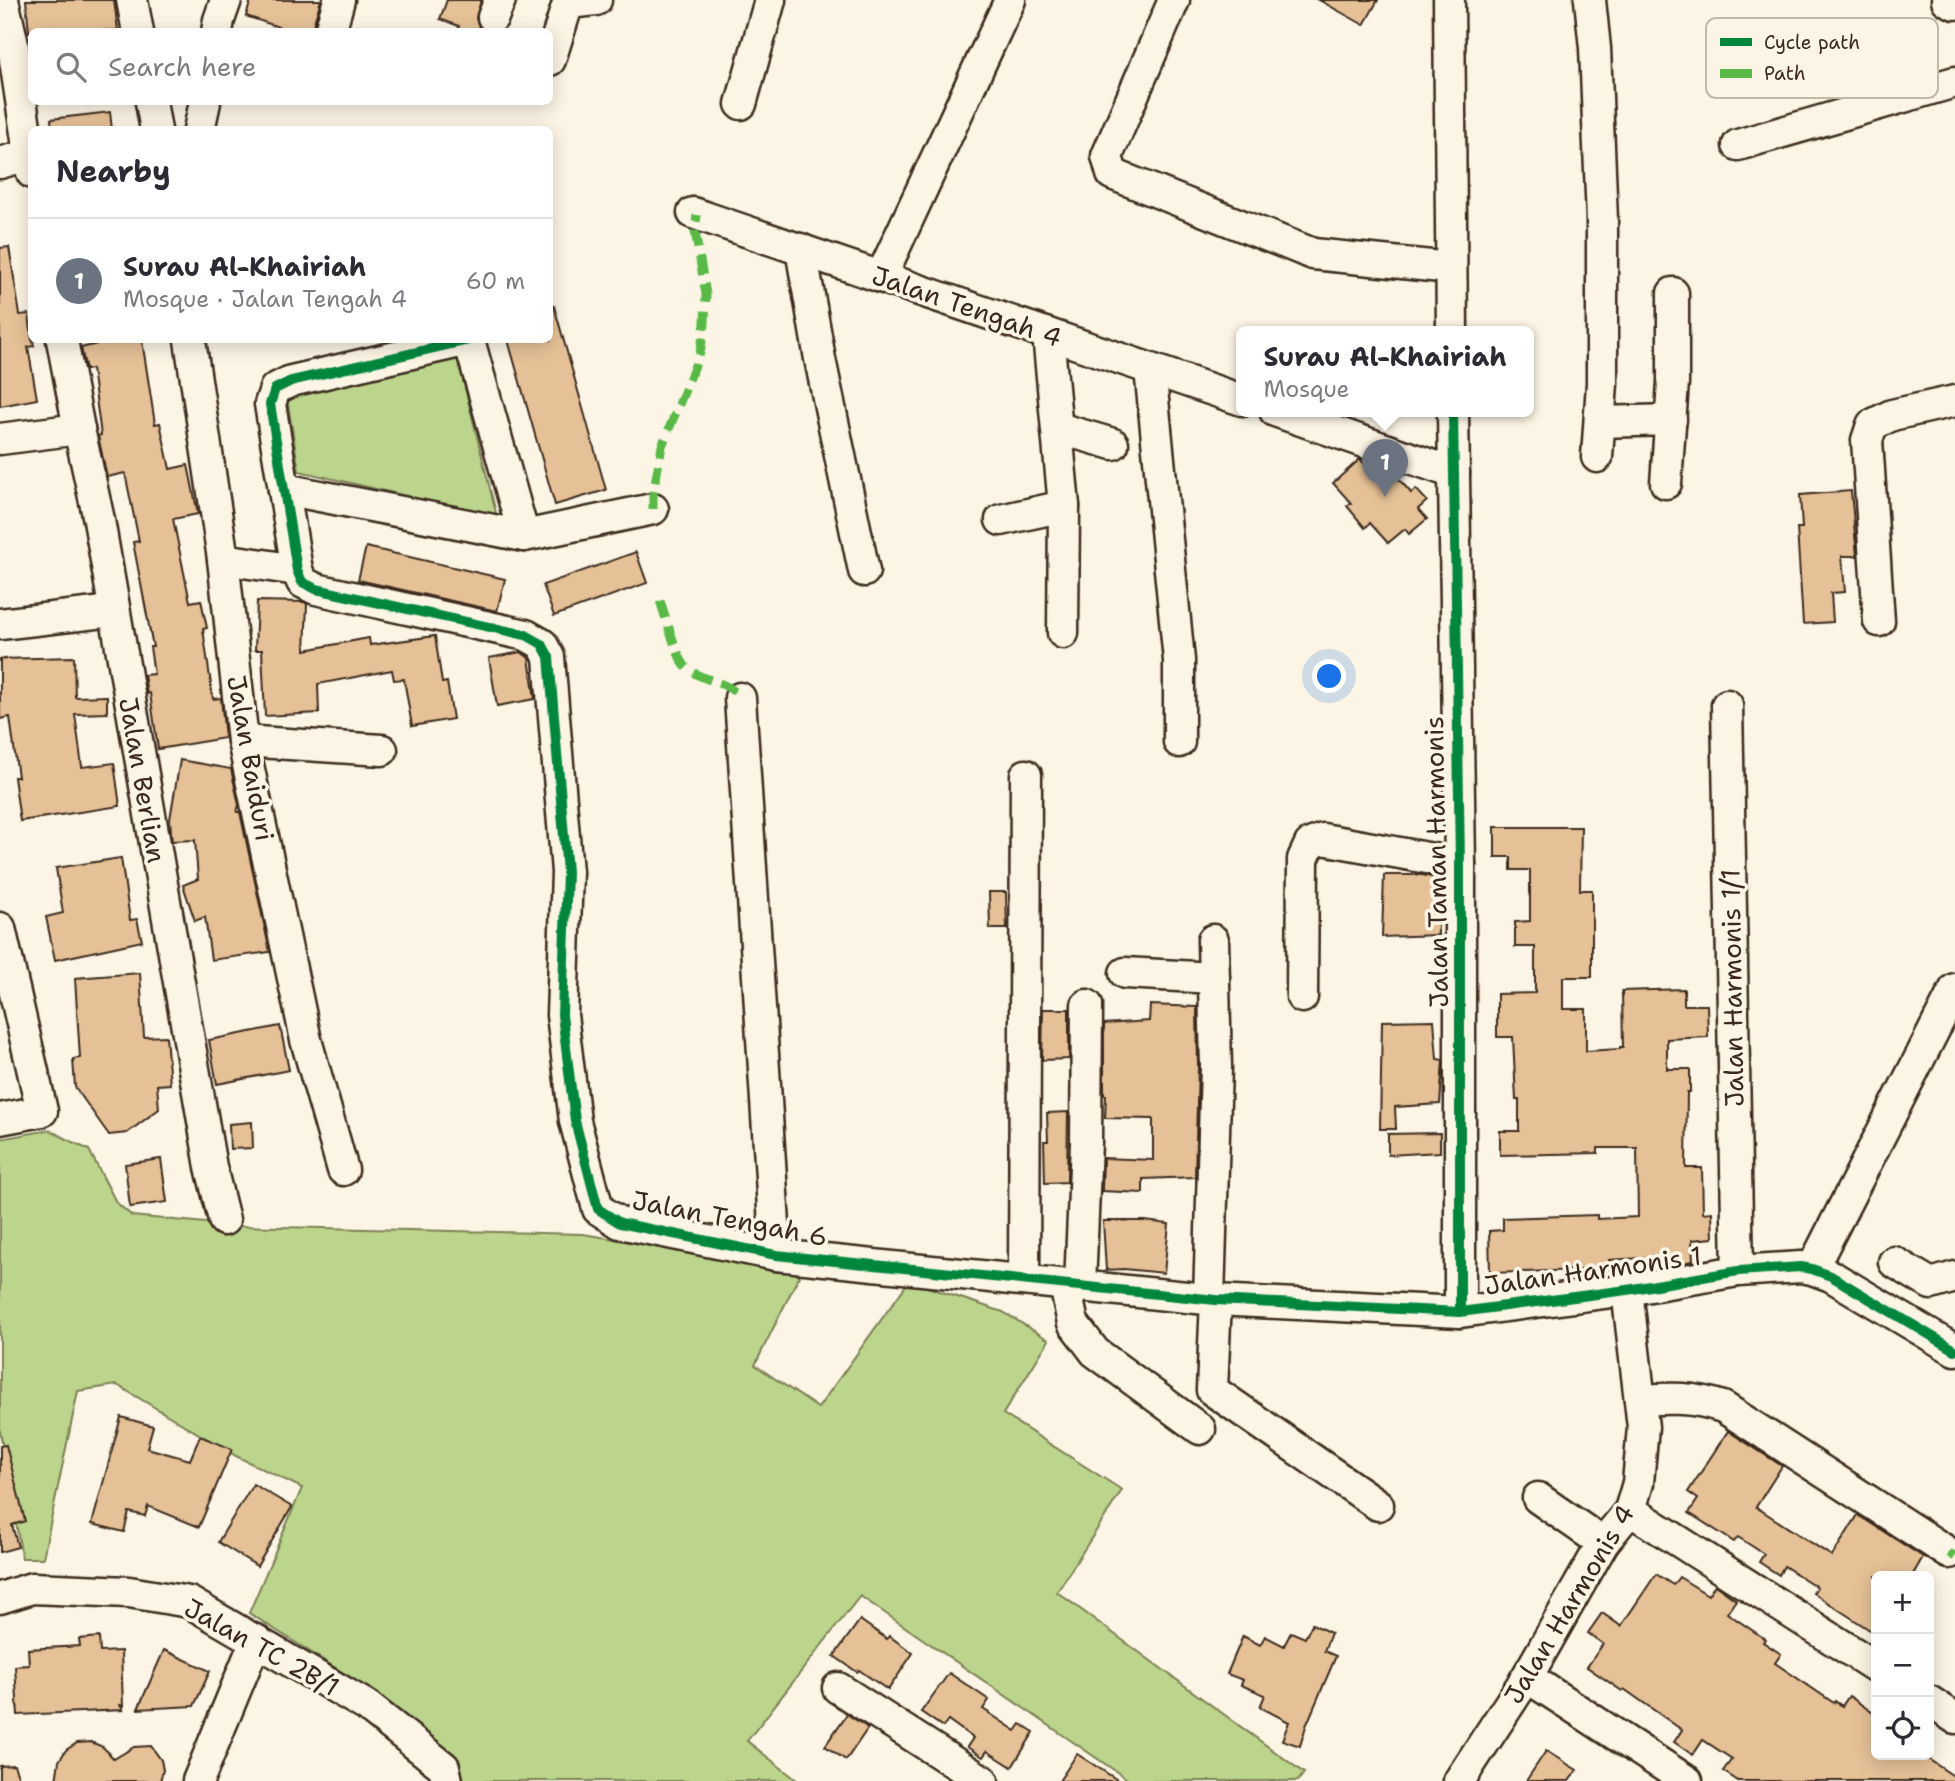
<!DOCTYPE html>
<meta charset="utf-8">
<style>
:root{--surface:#fff;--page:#f2f2f3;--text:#2b2b33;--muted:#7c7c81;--line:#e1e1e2;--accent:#111827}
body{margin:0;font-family:"Shantell Sans",sans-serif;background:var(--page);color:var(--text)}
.controls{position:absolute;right:21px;bottom:21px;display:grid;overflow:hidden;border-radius:10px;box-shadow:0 4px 18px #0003}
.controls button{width:63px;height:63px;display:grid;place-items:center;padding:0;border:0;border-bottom:2px solid var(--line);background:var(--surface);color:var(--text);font:35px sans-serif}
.you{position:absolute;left:1330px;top:677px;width:24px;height:24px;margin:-18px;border:5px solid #fff;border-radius:50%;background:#1a73e8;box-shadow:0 0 0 10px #1a73e833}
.badge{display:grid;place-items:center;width:46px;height:46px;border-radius:50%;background:var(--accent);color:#fff;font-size:23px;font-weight:700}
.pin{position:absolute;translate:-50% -58px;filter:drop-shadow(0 2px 4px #0008)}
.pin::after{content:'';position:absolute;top:37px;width:24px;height:21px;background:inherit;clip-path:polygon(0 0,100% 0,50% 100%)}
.popup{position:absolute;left:1236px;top:326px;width:298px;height:91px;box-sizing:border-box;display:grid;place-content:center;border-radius:10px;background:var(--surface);filter:drop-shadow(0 2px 5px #0005);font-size:23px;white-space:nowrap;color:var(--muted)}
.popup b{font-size:26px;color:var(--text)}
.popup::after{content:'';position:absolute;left:50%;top:100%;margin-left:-14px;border:14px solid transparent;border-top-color:var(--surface)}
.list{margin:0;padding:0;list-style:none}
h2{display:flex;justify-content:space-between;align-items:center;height:91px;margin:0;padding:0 28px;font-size:30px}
h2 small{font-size:23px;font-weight:400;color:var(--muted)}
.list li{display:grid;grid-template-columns:46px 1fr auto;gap:21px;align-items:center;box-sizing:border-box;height:126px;padding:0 28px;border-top:2px solid var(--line)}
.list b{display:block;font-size:26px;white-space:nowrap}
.list p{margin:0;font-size:23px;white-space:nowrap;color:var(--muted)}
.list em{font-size:23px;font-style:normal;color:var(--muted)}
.icon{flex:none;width:38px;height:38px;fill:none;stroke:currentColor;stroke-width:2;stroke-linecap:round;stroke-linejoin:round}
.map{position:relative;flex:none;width:1955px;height:1781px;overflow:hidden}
.search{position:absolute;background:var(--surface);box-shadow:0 4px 18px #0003;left:28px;top:28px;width:525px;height:77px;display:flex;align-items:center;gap:18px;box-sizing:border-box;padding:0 24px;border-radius:10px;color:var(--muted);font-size:26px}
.panel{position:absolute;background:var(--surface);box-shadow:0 4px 18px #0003;left:28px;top:126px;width:525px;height:217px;border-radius:10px}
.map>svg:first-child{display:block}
</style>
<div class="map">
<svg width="1955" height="1781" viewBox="0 0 1955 1781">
<rect width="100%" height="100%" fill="#fcf5e5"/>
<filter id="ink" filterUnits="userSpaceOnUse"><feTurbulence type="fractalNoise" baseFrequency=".0143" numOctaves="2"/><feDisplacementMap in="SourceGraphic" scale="14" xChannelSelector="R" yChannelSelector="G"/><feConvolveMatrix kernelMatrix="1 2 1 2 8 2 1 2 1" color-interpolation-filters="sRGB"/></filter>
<g filter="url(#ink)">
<!-- green -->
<g fill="#bcd58c" stroke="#7c8055" stroke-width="2">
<polygon points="457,356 497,517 299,471 287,398"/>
<polygon points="49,1130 89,1150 116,1202 132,1216 238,1226 583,1234 802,1270 755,1365 818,1408 909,1281 1003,1312 1049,1340 1003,1414 1122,1490 1057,1592 1304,1773 1298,1781 1130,1781 860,1596 747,1741 798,1781 458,1781 453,1756 369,1689 249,1613 302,1488 236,1456 117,1385 78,1391 43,1558 22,1558 0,1431 0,1139"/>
</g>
<!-- building -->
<g fill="#e6c197" stroke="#3b2a1e" stroke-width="2">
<polygon points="26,0 114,0 118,30 29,32"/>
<polygon points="251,0 321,0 311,32 293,32 246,16"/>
<polygon points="447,0 481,0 476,19 481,29 480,32 457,32 459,26 440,19"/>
<polygon points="1319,0 1378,0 1364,25"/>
<polygon points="110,112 112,130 52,130 51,119"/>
<polygon points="9,247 20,315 29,314 32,340 33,340 34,346 28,347 37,399 0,406 0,248"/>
<polygon points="554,306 606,490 555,505 508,340 550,340 550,307"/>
<polygon points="96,340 142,340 155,424 160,423 170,469 188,465 198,514 173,519 190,602 201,600 207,628 203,629 213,699 221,698 225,738 158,749 150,693 147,694 144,675 154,674 150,647 153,647 133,542 139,541 125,473 107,477 98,436 101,435 92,369 86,370 81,348 97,344"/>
<polygon points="1360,459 1380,481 1392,471 1411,493 1416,489 1427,501 1418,509 1427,519 1409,534 1405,529 1388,543 1370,523 1365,528 1347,506 1351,503 1333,483"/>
<polygon points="1851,491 1857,556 1842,556 1845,592 1831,593 1833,622 1803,624 1797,528 1802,528 1800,495"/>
<polygon points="366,547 505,579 497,611 358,580"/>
<polygon points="636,552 647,583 554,616 543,585"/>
<polygon points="257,601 304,602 307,604 305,650 369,638 370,645 435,636 442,683 447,682 453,719 412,726 404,679 394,680 392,670 318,684 319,713 265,716 262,650 255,650"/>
<polygon points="521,652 529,658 535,699 497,706 489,658"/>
<polygon points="74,657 75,697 107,696 107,713 75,714 82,767 114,763 120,806 20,821 14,777 18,777 10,717 0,719 0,659"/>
<polygon points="180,760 231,769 239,805 237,812 240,812 270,952 211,960 205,917 195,921 183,885 198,879 195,840 172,841 171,832 170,819"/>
<polygon points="1495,827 1581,827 1580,890 1592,890 1592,977 1563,977 1563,1009 1586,1009 1586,1051 1620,1049 1620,1047 1623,1047 1622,991 1684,989 1684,1005 1707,1005 1708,1037 1667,1039 1667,1069 1690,1069 1690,1092 1687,1092 1686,1168 1702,1168 1703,1213 1712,1212 1713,1238 1692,1240 1693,1261 1671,1265 1643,1266 1643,1258 1609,1260 1609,1269 1490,1273 1489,1231 1503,1230 1503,1218 1597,1215 1597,1219 1638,1217 1637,1148 1598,1148 1598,1153 1500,1155 1500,1131 1519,1131 1519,1100 1516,1100 1513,1037 1497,1037 1497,994 1535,993 1535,947 1515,947 1515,922 1530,921 1530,870 1511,870 1511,857 1495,857"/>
<polygon points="121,858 130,920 137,919 142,941 55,960 46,917 63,913 56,868"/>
<polygon points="1384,875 1422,875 1437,878 1438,935 1382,937"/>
<polygon points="989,892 1006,892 1007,929 990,929"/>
<polygon points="140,973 144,1037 166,1036 170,1084 157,1085 159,1109 127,1133 109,1135 75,1087 73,1059 80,1058 75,978"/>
<polygon points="1150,1005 1197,1007 1198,1067 1195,1177 1143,1179 1143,1193 1102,1191 1103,1158 1153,1160 1153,1119 1105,1118 1106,1095 1104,1095 1104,1024 1149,1021"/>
<polygon points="1043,1009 1069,1009 1069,1059 1042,1060"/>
<polygon points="1434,1020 1437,1059 1443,1060 1440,1104 1395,1107 1396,1129 1380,1129 1382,1021"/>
<polygon points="280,1026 289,1070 217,1084 209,1040"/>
<polygon points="1068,1112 1067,1182 1045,1183 1044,1141 1048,1141 1047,1113"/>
<polygon points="252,1122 253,1148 230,1149 229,1124"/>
<polygon points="1440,1133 1440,1152 1388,1155 1388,1134"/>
<polygon points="161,1159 167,1202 130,1207 125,1164"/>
<polygon points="1103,1221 1145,1221 1169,1224 1164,1273 1124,1269 1106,1270"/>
<polygon points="121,1417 153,1426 147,1448 190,1460 200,1436 232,1449 199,1527 148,1506 145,1516 129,1512 124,1532 92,1524"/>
<polygon points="1728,1431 1782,1466 1756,1507 1832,1556 1858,1515 1923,1557 1912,1576 1876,1576 1876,1634 1813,1593 1817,1587 1784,1566 1779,1575 1759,1562 1764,1554 1738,1537 1734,1542 1689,1513 1698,1499 1688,1492"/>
<polygon points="6,1445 25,1521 12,1525 18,1547 0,1552 0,1446"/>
<polygon points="253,1484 292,1507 257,1566 218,1542"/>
<polygon points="1656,1574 1673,1585 1679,1577 1708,1595 1715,1585 1736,1600 1727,1613 1765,1639 1763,1642 1781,1654 1775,1663 1834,1703 1835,1701 1842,1706 1849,1696 1876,1715 1876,1755 1922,1755 1955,1777 1955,1781 1738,1781 1723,1771 1732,1759 1703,1740 1693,1755 1674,1742 1682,1730 1624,1689 1622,1691 1587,1667 1603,1644 1588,1633 1602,1613 1621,1626"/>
<polygon points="860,1620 887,1639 889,1636 913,1653 888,1690 859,1670 857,1672 834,1656"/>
<polygon points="1312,1624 1331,1633 1324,1651 1336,1656 1306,1726 1300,1746 1282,1740 1289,1722 1260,1707 1265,1695 1241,1685 1243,1680 1227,1674 1243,1636 1260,1645 1265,1636 1284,1646 1291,1632 1305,1638"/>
<polygon points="99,1637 100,1652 121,1651 123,1706 120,1705 123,1710 18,1715 15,1666 29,1665 28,1649 80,1646 79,1639"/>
<polygon points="164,1650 210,1671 194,1706 138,1709"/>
<polygon points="949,1673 989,1700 983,1709 1016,1731 1021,1724 1034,1732 1012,1767 987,1751 983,1757 967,1747 973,1738 948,1720 943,1727 921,1712"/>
<polygon points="847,1714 868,1728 846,1760 825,1746"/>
<polygon points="91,1742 103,1747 114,1759 134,1747 151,1746 161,1760 163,1770 160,1781 56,1781 59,1761 66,1750 77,1743"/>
<polygon points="1546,1751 1577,1770 1569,1781 1526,1781"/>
<polygon points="1077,1754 1119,1781 1059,1781"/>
<polygon points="14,1765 20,1781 0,1781 0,1766"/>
</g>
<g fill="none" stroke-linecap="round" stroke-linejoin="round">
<defs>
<g id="minor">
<polyline points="3,0 12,40 32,173"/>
<polyline points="132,0 138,32"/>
<polyline points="1174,0 1107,156 1112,174 1313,254 1451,268"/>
<polyline points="1449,0 1452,331"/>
<polyline points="1590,0 1595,48 1602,220 1602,383 1597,457"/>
<polyline points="1947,0 1955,4"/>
<polyline points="493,17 500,0"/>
<polyline points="217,32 219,20 226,0"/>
<polyline points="330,32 339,0"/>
<polyline points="550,60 568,3 596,0"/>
<polyline points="151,102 156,130"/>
<polyline points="741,104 770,0"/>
<polyline points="199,130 205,102"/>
<polyline points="1738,145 1955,82"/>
<polyline points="0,163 28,155"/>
<polyline points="693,213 1242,400"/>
<polyline points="801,249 820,359 864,571"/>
<polyline points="881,277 1010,0"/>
<polyline points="62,340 79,429 99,520 211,1167 224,1220"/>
<polyline points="190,340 223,559 243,741 306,1040 343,1170"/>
<polyline points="469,340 291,381 275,389 270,404 297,570 302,582 316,589 526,635 542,644 549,657 567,872 562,1015 575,1121 598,1209 620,1223 776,1255 1216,1300 1460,1312 1627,1290 1738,1271 1801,1267 1812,1269 1831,1276 1955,1350"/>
<polyline points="469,340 524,536"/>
<polyline points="1150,369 1179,660 1179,742"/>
<polyline points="1275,411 1454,473"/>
<polyline points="1453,411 1460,864 1460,1312"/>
<polyline points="1600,422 1671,420"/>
<polyline points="1058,428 1113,444"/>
<polyline points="0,439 79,429"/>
<polyline points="1666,483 1673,382 1673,293"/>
<polyline points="284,489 524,536 653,509"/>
<polyline points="1001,520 1064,506 1048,334"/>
<polyline points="223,559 297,570"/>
<polyline points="1879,621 1867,440 1872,425 1892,415 1955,401"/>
<polyline points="0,624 113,611"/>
<polyline points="1063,633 1064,506"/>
<polyline points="740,698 776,1255"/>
<polyline points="1727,705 1738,1271"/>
<polyline points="243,741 382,750"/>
<polyline points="0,928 42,1111 0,1119"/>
<polyline points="1125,973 1214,978"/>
<polyline points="1302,997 1303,859 1310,844 1323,839 1460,864"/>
<polyline points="1894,1262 1931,1284 1955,1277"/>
<polyline points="1812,1269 1955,989"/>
<polyline points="1024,1280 1026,775"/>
<polyline points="1065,1285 1073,1323 1095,1352 1200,1429"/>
<polyline points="1080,1286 1086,1143 1087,1005"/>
<polyline points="1209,1299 1216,1067 1213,940"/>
<polyline points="1216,1300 1212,1390 1378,1505"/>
<path d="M1641,1400c32,-2 51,-3 82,7l226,146"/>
<polyline points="1538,1498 1603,1543"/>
<polyline points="1630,1510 1876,1667"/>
<polyline points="0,1598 32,1588 129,1592 189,1602 367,1706 444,1767 447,1781"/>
<polyline points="1527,1677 1687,1781"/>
<polyline points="838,1688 983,1781"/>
<polyline points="1929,1701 1955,1718"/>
<polyline points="198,1781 256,1640"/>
<polyline points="1459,1781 1527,1677 1603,1543 1630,1510 1638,1483 1643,1427 1627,1290"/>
</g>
</defs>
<!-- minor casing -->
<use href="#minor" stroke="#3b2a1e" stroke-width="35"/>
<!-- minor -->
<use href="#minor" stroke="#fcf5e5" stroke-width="30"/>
<!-- quiet -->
<g stroke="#58b947" stroke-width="9" stroke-dasharray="18 9" stroke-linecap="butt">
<polyline points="653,509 653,494 662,446 700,353 705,324 706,294 695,232 697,215"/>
<path d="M660,601c6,16 17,58 27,67 16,14 41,12 53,30"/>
<polyline points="1949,1553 1955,1557"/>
</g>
<defs>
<g id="cycleway">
<polyline points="469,340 291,381 275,389 270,404 297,570 302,582 316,589 526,635 542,644 549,657 567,872 562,1015 575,1121 598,1209 620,1223 776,1255 1216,1300 1460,1312 1627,1290 1738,1271 1801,1267 1812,1269 1831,1276 1955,1350"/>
<polyline points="1453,411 1460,864 1460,1312"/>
</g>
</defs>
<!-- cycleway casing -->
<use href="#cycleway" stroke="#fcf5e5" stroke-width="15"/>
<!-- cycleway -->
<use href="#cycleway" stroke="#00873e" stroke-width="10"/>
</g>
</g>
<g text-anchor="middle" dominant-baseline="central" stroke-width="7" stroke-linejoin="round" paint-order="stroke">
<!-- street labels -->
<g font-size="26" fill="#3b2a1e" stroke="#fcf5e5">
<text transform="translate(967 306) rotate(19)">Jalan Tengah 4</text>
<text transform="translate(251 758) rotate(80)">Jalan Baiduri</text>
<text transform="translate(143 780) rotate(80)">Jalan Berlian</text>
<text transform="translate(1436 862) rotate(-91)">Jalan Taman Harmonis</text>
<text transform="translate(1732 988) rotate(-91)">Jalan Harmonis 1/1</text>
<text transform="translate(730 1218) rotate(11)">Jalan Tengah 6</text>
<text transform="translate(1593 1270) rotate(-8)">Jalan Harmonis 1</text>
<text transform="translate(1569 1604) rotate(-59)">Jalan Harmonis 4</text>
<text transform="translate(262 1647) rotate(29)">Jalan TC 2B/1</text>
</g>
</g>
<!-- legend -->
<rect x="1706" y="18" width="232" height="80" rx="10" fill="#fcf5e5" stroke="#c2b8a9" stroke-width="2"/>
<rect x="1720" y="38" width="32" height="8" fill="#00873e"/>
<rect x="1720" y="69" width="32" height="9" fill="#58b947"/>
<g font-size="19" fill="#3b2a1e">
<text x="1764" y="49">Cycle path</text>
<text x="1764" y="80">Path</text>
</g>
</svg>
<div class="controls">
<button>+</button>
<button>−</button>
<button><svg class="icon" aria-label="locate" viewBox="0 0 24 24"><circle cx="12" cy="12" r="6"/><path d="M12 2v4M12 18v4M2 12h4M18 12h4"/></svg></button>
</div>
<div class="you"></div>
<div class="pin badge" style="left:1385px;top:497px;background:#6b7280">1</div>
<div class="popup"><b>Surau Al-Khairiah</b>Mosque</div>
<div class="search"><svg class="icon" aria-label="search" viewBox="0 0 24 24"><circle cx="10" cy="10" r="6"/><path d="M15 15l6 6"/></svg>Search here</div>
<section class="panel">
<h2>Nearby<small></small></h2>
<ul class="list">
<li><span class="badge" style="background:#6b7280">1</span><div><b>Surau Al-Khairiah</b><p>Mosque · Jalan Tengah 4</p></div><em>60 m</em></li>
</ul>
</section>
</div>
